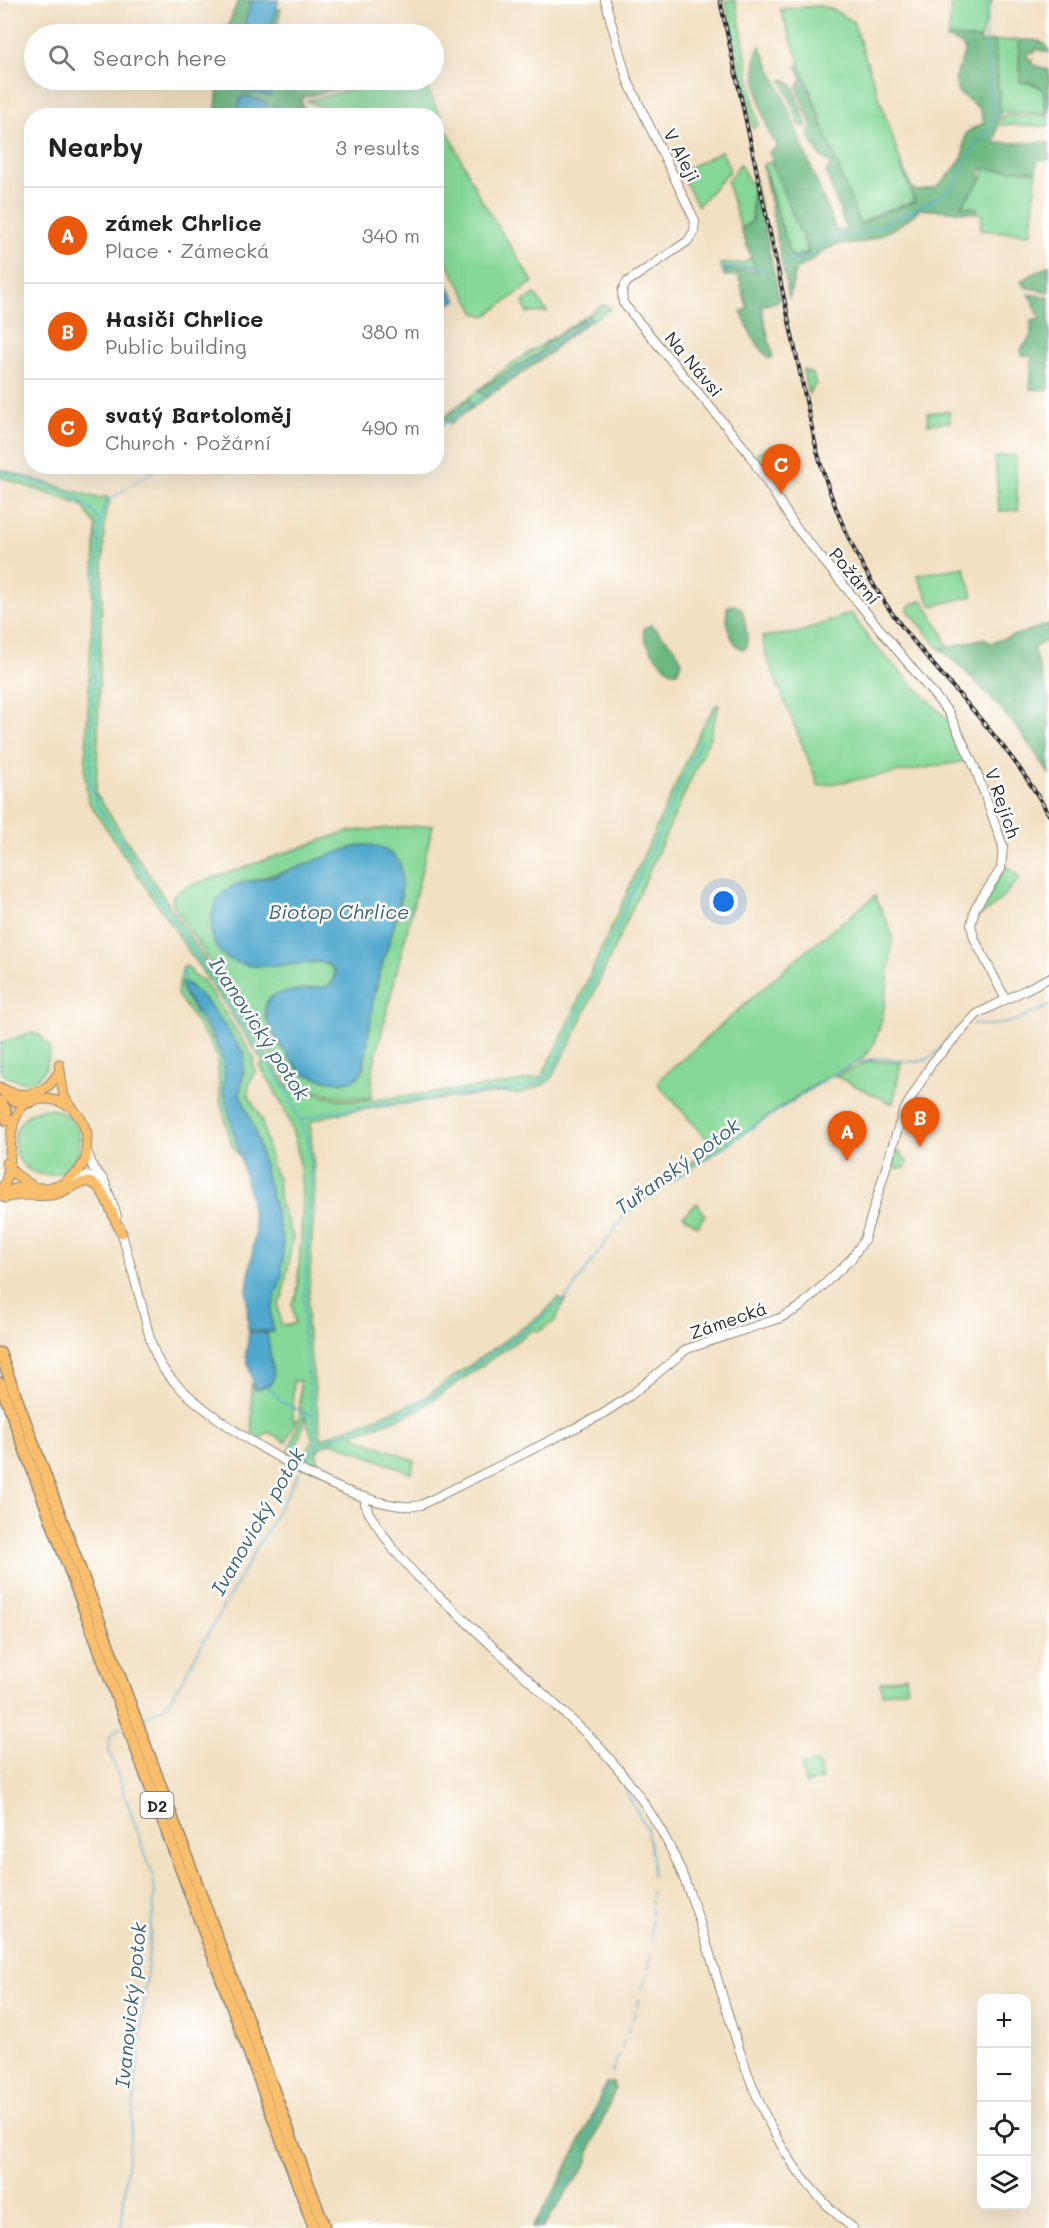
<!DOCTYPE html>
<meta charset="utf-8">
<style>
:root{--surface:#fff;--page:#f6f6f6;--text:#222;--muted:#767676;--line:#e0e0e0;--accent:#ea580c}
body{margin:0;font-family:Mali,sans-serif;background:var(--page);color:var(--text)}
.controls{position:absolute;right:18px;bottom:18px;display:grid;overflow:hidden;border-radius:12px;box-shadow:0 6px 24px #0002}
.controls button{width:54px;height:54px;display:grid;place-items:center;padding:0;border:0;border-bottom:2px solid var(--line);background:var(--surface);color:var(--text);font:30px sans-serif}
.you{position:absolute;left:724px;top:902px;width:21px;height:21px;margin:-15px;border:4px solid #fff;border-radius:50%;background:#1a73e8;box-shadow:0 0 0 9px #1a73e833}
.badge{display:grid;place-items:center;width:39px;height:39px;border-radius:50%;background:var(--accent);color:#fff;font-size:20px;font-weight:700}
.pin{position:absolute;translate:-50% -50px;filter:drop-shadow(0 2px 3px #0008)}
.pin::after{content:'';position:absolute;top:32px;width:21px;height:18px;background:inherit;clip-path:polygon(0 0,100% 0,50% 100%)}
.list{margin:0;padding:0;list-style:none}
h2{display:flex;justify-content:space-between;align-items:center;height:78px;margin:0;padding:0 24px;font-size:26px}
h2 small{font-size:20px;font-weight:400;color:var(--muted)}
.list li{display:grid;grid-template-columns:39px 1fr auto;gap:18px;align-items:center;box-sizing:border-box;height:96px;padding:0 24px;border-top:2px solid var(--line)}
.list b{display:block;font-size:22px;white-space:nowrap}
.list p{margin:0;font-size:20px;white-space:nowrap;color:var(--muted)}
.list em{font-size:20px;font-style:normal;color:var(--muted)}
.icon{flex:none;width:33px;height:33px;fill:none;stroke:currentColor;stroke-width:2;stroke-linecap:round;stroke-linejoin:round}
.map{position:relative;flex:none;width:1049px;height:2228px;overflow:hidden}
.search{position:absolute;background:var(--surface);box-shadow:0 6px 24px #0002;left:24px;top:24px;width:420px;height:66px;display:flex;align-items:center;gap:15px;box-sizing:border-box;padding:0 21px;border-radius:33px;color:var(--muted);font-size:22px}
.panel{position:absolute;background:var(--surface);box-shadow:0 6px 24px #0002;left:24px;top:108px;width:420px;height:366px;border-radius:24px}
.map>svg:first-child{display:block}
</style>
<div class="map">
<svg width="1049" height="2228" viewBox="0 0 1049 2228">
<rect width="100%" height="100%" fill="#fff"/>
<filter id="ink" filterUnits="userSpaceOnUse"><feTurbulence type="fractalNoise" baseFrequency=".0167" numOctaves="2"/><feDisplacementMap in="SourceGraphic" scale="12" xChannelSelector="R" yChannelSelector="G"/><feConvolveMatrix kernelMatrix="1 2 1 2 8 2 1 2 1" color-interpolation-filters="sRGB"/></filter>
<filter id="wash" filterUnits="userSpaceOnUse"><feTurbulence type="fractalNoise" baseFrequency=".008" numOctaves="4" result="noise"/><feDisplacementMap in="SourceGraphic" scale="24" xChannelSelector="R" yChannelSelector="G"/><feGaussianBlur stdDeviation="1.35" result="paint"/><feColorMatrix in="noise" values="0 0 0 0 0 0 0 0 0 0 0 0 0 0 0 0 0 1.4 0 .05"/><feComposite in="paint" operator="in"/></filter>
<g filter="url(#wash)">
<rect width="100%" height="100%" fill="#f2e0c2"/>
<!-- green -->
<g fill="#86d898" stroke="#588262" stroke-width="1.5" fill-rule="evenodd">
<path d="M725,0h10c10,39 13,78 22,118l1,7 -5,4z"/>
<polygon points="953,0 992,0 980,39 948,37"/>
<polygon points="819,6 829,8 853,21 914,201 882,212 859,224 780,9"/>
<path d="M1019,40l1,42c24,1 25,9 26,31l-46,-1 -5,-71z"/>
<polygon points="426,86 479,196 533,282 486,316 476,313 437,245 436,116 342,115 307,101 354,89"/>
<polygon points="1049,115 1049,126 1001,125 1002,116"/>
<polygon points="722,151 730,170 698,206 680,172"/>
<polygon points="771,161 808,252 795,257 789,251 763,165"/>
<polygon points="740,164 752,187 752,221 741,229 727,182"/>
<polygon points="985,169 1036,171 1031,234 980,230 982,214 977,213 977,208 961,206 983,177"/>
<polygon points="750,258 755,267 722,269 720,264 743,263"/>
<polygon points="535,294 547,312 527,313 523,302"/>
<polygon points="603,305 611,308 593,320 589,315 547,343 540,353 479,391 487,397 472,408 468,399 445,417 447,421 442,425 439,421 437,423 507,367"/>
<polygon points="803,370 813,374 816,384 808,394"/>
<polygon points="949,411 950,422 928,424 927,413"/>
<polygon points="771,447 777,457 762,465 756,453"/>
<polygon points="1015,455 1018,510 999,511 995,457"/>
<path d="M0,469l98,29 9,-1 3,6 -4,7 -2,20 -8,264 193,294 58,13 27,-1 134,-16 33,-7 16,-29 143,-317 16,-26h3l-10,34 -18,40 -114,251 -26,49 -8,6 -26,9 -13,-2c-29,4 -182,18 -194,31l5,60 -8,144 14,112 100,-39 124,-88 13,-14 5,4 3,-3 -12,23 -17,10 -3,-3 -117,82 -65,24 63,26 -4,12 -78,-31 -13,5 -4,6 5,19 -20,-9 12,-23 -8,-24 -8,31 2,8 -6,1 -4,-4 11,-35v-36h-7v38l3,1 -10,22 -17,-10 -9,7 -8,-5 -1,-50 4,6 16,-6 -4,-51 5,-1 -1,-20 11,-37 1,-33 -28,-112 -15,-36 4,-23 -20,-46 -17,-23 -21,-20 -3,10 41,66 2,15 -3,17 17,67 -8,-11 -12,-46 -3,-43 -9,-17 -31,-46 6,-27h5l7,10 8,3 52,79 -2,4 2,8 -6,13 -1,11 13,23 12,52 5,9 2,26 13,31 -10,59 -5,10 3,20h9l5,-3 -3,-19 5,-8c4,-69 16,-139 -21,-202 -5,-9 -10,-20 -17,-27l5,-3 -176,-262 -3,-25 11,-250 -14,-21 -82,-28z"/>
<polygon points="964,567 973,596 932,606 917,575"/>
<polygon points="922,600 942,632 947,647 940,649 908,610 909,606"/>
<polygon points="851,613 871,642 952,724 967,761 819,786 767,658 762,637 798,633"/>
<path d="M433,825l-60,242 -2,31h-24l-54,-11 -120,-182v-10l11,-7 153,-53 15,-4zM352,848l50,48c-12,47 -29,91 -35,140 -2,14 1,28 -8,40l-16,7 -41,-10 -32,-47 -5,-9v-11l8,-10 56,-10 6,-11 -3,-8 -12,-5 -48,3 -45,-6 -16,-23 22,-50 67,-19z"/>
<polygon points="1007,866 1020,878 994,906 973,920 978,907"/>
<path d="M875,896l17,38v12c-5,32 -5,74 -21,102 -10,17 -38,25 -53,35 -50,31 -95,67 -145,97l-3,-4 45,-28 -57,-64 2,-5 141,-124z"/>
<path d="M30,1033l9,2 11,12c-2,31 -19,46 -50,25v-29z"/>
<polygon points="869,1061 901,1062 893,1104 835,1076"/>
<circle cx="47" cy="1142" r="33"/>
<polygon points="896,1152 900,1152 908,1163 905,1168 896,1169 892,1164"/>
<polygon points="697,1203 705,1214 698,1226 683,1216"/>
<polygon points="906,1676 908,1689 882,1694 880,1682"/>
<polygon points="819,1762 822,1780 805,1784 801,1765"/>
</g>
<!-- forest -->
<g fill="#6cb880" stroke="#4c7256" stroke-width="1.5">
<polygon points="238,0 252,0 241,34 225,34"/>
<polygon points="277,9 281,9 277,28 324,24 325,34 270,34"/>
<path d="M948,37l32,2 1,3 14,-1 5,71 -5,31h54v17l-11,-1 -2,12 -54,-2 -3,7 4,1 -22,29 16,2v5l-58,-4c-12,14 -47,33 -65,35 -6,1 -13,-1 -18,1 -15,4 -25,20 -40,23l-7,31 -26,-134 26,86 6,7 14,-5 -38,-92 2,-2 -4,-7 8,-5v-5l-5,-2c-8,-21 -25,-75 -12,-94l21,45 55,140 10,-3 -20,-56 6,-8 -12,-8 -12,-22 4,-7 -15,-39 5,-10 -6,-11 4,-3 60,161 22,-12 33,-11 -15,-39 12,24 5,4 19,-4 16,-15 11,-15 2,-21 3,-5 16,-8 -4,-14 -22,-17 -3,-13 10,-29 -5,-7 -14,-4z"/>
<path d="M1019,40c11,0 29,-2 30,13l-13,-4 -2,4 -5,-1 -2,6 5,2 -1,4 18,6v43h-3c-1,-22 -2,-31 -26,-31z"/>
<path d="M219,80h16l2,9 32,7 2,-16h30l6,6c22,2 44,-9 66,-6l-3,5 -37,5 -30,7 -2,3 3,8 -5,-2 -6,9h-15l-1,-8 -3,-2 -4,10h-6l3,-12 -21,-7 -6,2 -2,17 -23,1z"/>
<polygon points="782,80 787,80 793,86 807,126 800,126"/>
<polygon points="754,178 780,301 761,306 773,357 769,359 753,338 741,312 748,309 738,275 724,276 723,270 756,271 741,229 752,221"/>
<polygon points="1049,265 1049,292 1025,287 1021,281"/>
<polygon points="1029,294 1049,297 1049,390 1030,389 1032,356 1022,355 1021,350 1031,336 1031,321 1041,319"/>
<polygon points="589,315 592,319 556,346 553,351 487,397 478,390 540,353 546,343"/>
<polygon points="468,398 472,408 450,424 445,417"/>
<path d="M734,605l8,4c3,12 6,25 5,38l-5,2c-13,-6 -18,-31 -14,-43z"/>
<path d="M1049,624v16l-16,8 16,50v76c-30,-48 -66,-89 -109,-125l44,-11 7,5z"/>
<path d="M651,625l23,22 8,14 -5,11h-5c-11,-9 -31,-28 -28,-44z"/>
<path d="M606,2083h7l2,7 -25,60 -2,12 -46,66h-10c30,-48 53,-92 74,-145z"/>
</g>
<!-- water -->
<g fill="#50a8cd" stroke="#3e6a7c" stroke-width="1.5">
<polygon points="252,0 279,0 270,34 241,34"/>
<polygon points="235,80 271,80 270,96 237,89"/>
<polygon points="246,96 267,103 264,115 238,115 240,98"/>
<polygon points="436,276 447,285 457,300 438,310"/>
<path d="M363,845c16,0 25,5 36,16 12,36 -17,93 -24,130 -4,15 -8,77 -16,85 -13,13 -42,2 -57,-3 -11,-14 -54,-62 -29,-77 11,-6 42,-7 56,-10l5,-5 1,-11 -8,-6 -7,-2c-37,2 -108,20 -109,-37 0,-13 6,-28 17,-36 10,-8 27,-8 39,-11 32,-9 64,-26 96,-33z"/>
<path d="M182,982h3l22,20 38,52 -5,40 15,36 28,112 -1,33 -11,37 2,20 -25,-2 -1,-40 8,-56 -5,-38 -27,-106c8,-39 -20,-68 -40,-98z"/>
<polygon points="249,1332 267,1333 274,1376 271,1384 255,1390 246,1355"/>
</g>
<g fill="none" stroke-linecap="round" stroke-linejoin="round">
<!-- stream -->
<g stroke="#50a8cd" stroke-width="1.5">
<polyline points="265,106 295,112"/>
<polyline points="785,264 812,255 828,239 871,230 906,215 952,189 974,148 992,127 994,115 985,38 990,0"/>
<polyline points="721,269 768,268"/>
<polyline points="436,430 592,317"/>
<polyline points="160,466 105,503 100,522 90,781 97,805 289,1094 308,1141 311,1163 303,1331 316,1437 316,1445 303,1467"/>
<path d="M0,472c35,10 81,16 100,50"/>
<polyline points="183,970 185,984"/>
<path d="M973,1024c29,5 51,-6 76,-18"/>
<polyline points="301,1120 328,1112 526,1087 544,1079 556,1063 701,740"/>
<polyline points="266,1385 283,1403 310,1415"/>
<path d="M318,1444l104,-40 131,-94 17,-17 54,-77 25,-20 180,-119c16,-11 32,-18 52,-19 15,0 32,8 47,1 11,-6 20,-21 29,-31"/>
<polyline points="144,1717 164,1707 171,1699 299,1473"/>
<polyline points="625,1784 627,1794 647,1828 651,1854"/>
<polyline points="652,1856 652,1876"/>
<polyline points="652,1896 652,1892"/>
<polyline points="652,1903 652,1900"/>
<polyline points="651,1914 651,1909"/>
<polyline points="651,1939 651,1920"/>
<polyline points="650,1956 650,1953"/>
<polyline points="649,1970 650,1958"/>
<polyline points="642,1989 647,1975"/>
<polyline points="637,2007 639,1999"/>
<polyline points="633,2019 635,2011"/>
<polyline points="627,2033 630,2025"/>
<polyline points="621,2049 624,2041"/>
<polyline points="612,2072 619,2055"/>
<polyline points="578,2166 607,2084"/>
<path d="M121,2228l34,-337 -3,-18 -43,-123c-2,-12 2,-18 13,-23"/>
<polyline points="537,2228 574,2173"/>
</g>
</g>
</g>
<g filter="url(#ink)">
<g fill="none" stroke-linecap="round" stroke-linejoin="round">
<defs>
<g id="minor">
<polyline points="605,0 627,79 695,221 694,231 688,241 627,282 622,291 623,303 747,451 795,526 949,713 975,768 1003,846 1001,869 975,908 971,925 974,938 1005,998"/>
<polyline points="88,1153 93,1168 104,1180 117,1216"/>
<polyline points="71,1180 88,1176 102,1182"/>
<path d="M120,1227c7,25 14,50 21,75 6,22 9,46 21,65 32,49 202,152 259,138l180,-90 29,-19 57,-47 93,-31 19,-10 52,-49 13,-19 39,-128 29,-49 45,-49 72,-36"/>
<path d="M366,1497l-1,7 4,9 24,36 23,26 175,163c37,39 68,81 89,131 52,122 60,273 173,359"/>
</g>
<g id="major">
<path d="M5,1090c20,10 43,3 53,-17"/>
<polyline points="6,1163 15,1174 31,1185"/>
<path d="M0,1192c19,-25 0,-66 26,-89 14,-6 28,-5 41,2"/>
<polyline points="0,1195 18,1187 46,1188 62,1184 78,1172 86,1159 87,1133 81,1119 64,1097 59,1064"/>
<path d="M5,1198c17,-6 29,-1 46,-3 12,-1 19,-9 30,-12 24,-8 30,36 41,50"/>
</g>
<g id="highway">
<polyline points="0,1088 13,1100 29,1102"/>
<polyline points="0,1101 5,1109 7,1120"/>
<polyline points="0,1353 325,2228"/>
<polyline points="0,1383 314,2228"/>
</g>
</defs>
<!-- minor casing -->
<use href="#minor" stroke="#8e8676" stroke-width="10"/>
<!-- major casing -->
<use href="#major" stroke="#8e8676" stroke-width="11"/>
<!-- highway casing -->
<use href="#highway" stroke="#8e8676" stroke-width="13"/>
<!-- minor -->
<use href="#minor" stroke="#fff" stroke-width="8"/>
<!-- major -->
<use href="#major" stroke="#f9bf6d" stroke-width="9"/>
<!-- highway -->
<use href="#highway" stroke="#f9bf6d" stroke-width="10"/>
<defs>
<path id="rail" d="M720,0l96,447c17,64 44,124 84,177 49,64 110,119 149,191"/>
</defs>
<!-- rail casing -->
<use href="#rail" stroke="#2b2b2b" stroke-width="4"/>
<!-- rail -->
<use href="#rail" stroke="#fff" stroke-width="1.5" stroke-dasharray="4.5" stroke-linecap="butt"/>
</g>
</g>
<g text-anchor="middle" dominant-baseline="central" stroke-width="5" stroke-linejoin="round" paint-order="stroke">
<!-- shield labels -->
<rect fill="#fff" stroke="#6b6b6b" stroke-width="1.5" x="140.5" y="1792" width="33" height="26" rx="4.5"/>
<g font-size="16" font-weight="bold" fill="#2b2b2b">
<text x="157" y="1805">D2</text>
</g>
<!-- street labels -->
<g font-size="18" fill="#2b2b2b" stroke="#fff">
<text transform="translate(682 155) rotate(63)">V Aleji</text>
<text transform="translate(694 364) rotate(50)">Na Návsi</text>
<text transform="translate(855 576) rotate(50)">Požární</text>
<text transform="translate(1003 803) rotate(71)">V Rejích</text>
<text transform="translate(728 1320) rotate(-19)">Zámecká</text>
</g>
<!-- water labels -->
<g font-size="20" font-style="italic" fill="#3c6374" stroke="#fff">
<text x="339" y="911">Biotop Chrlice</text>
<text transform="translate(260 1028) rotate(57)">Ivanovický potok</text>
<text transform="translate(677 1166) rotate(-36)">Tuřanský potok</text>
<text transform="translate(257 1521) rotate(-60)">Ivanovický potok</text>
<text transform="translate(130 2005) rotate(-84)">Ivanovický potok</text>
</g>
</g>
</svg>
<div class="controls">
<button>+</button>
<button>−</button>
<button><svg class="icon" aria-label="locate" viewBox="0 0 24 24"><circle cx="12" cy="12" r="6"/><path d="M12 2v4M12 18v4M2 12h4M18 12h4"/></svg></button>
<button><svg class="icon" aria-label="layers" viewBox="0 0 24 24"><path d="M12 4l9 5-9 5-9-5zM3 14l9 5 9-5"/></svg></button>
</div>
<div class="you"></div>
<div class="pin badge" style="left:847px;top:1161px">A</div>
<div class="pin badge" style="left:920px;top:1147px">B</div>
<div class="pin badge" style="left:781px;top:494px">C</div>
<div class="search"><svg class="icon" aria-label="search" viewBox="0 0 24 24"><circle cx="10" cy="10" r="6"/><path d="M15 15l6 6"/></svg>Search here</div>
<section class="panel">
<h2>Nearby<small>3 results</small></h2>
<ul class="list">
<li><span class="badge">A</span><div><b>zámek Chrlice</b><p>Place · Zámecká</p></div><em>340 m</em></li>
<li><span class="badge">B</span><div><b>Hasiči Chrlice</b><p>Public building</p></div><em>380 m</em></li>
<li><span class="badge">C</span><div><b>svatý Bartoloměj</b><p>Church · Požární</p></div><em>490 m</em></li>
</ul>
</section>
</div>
